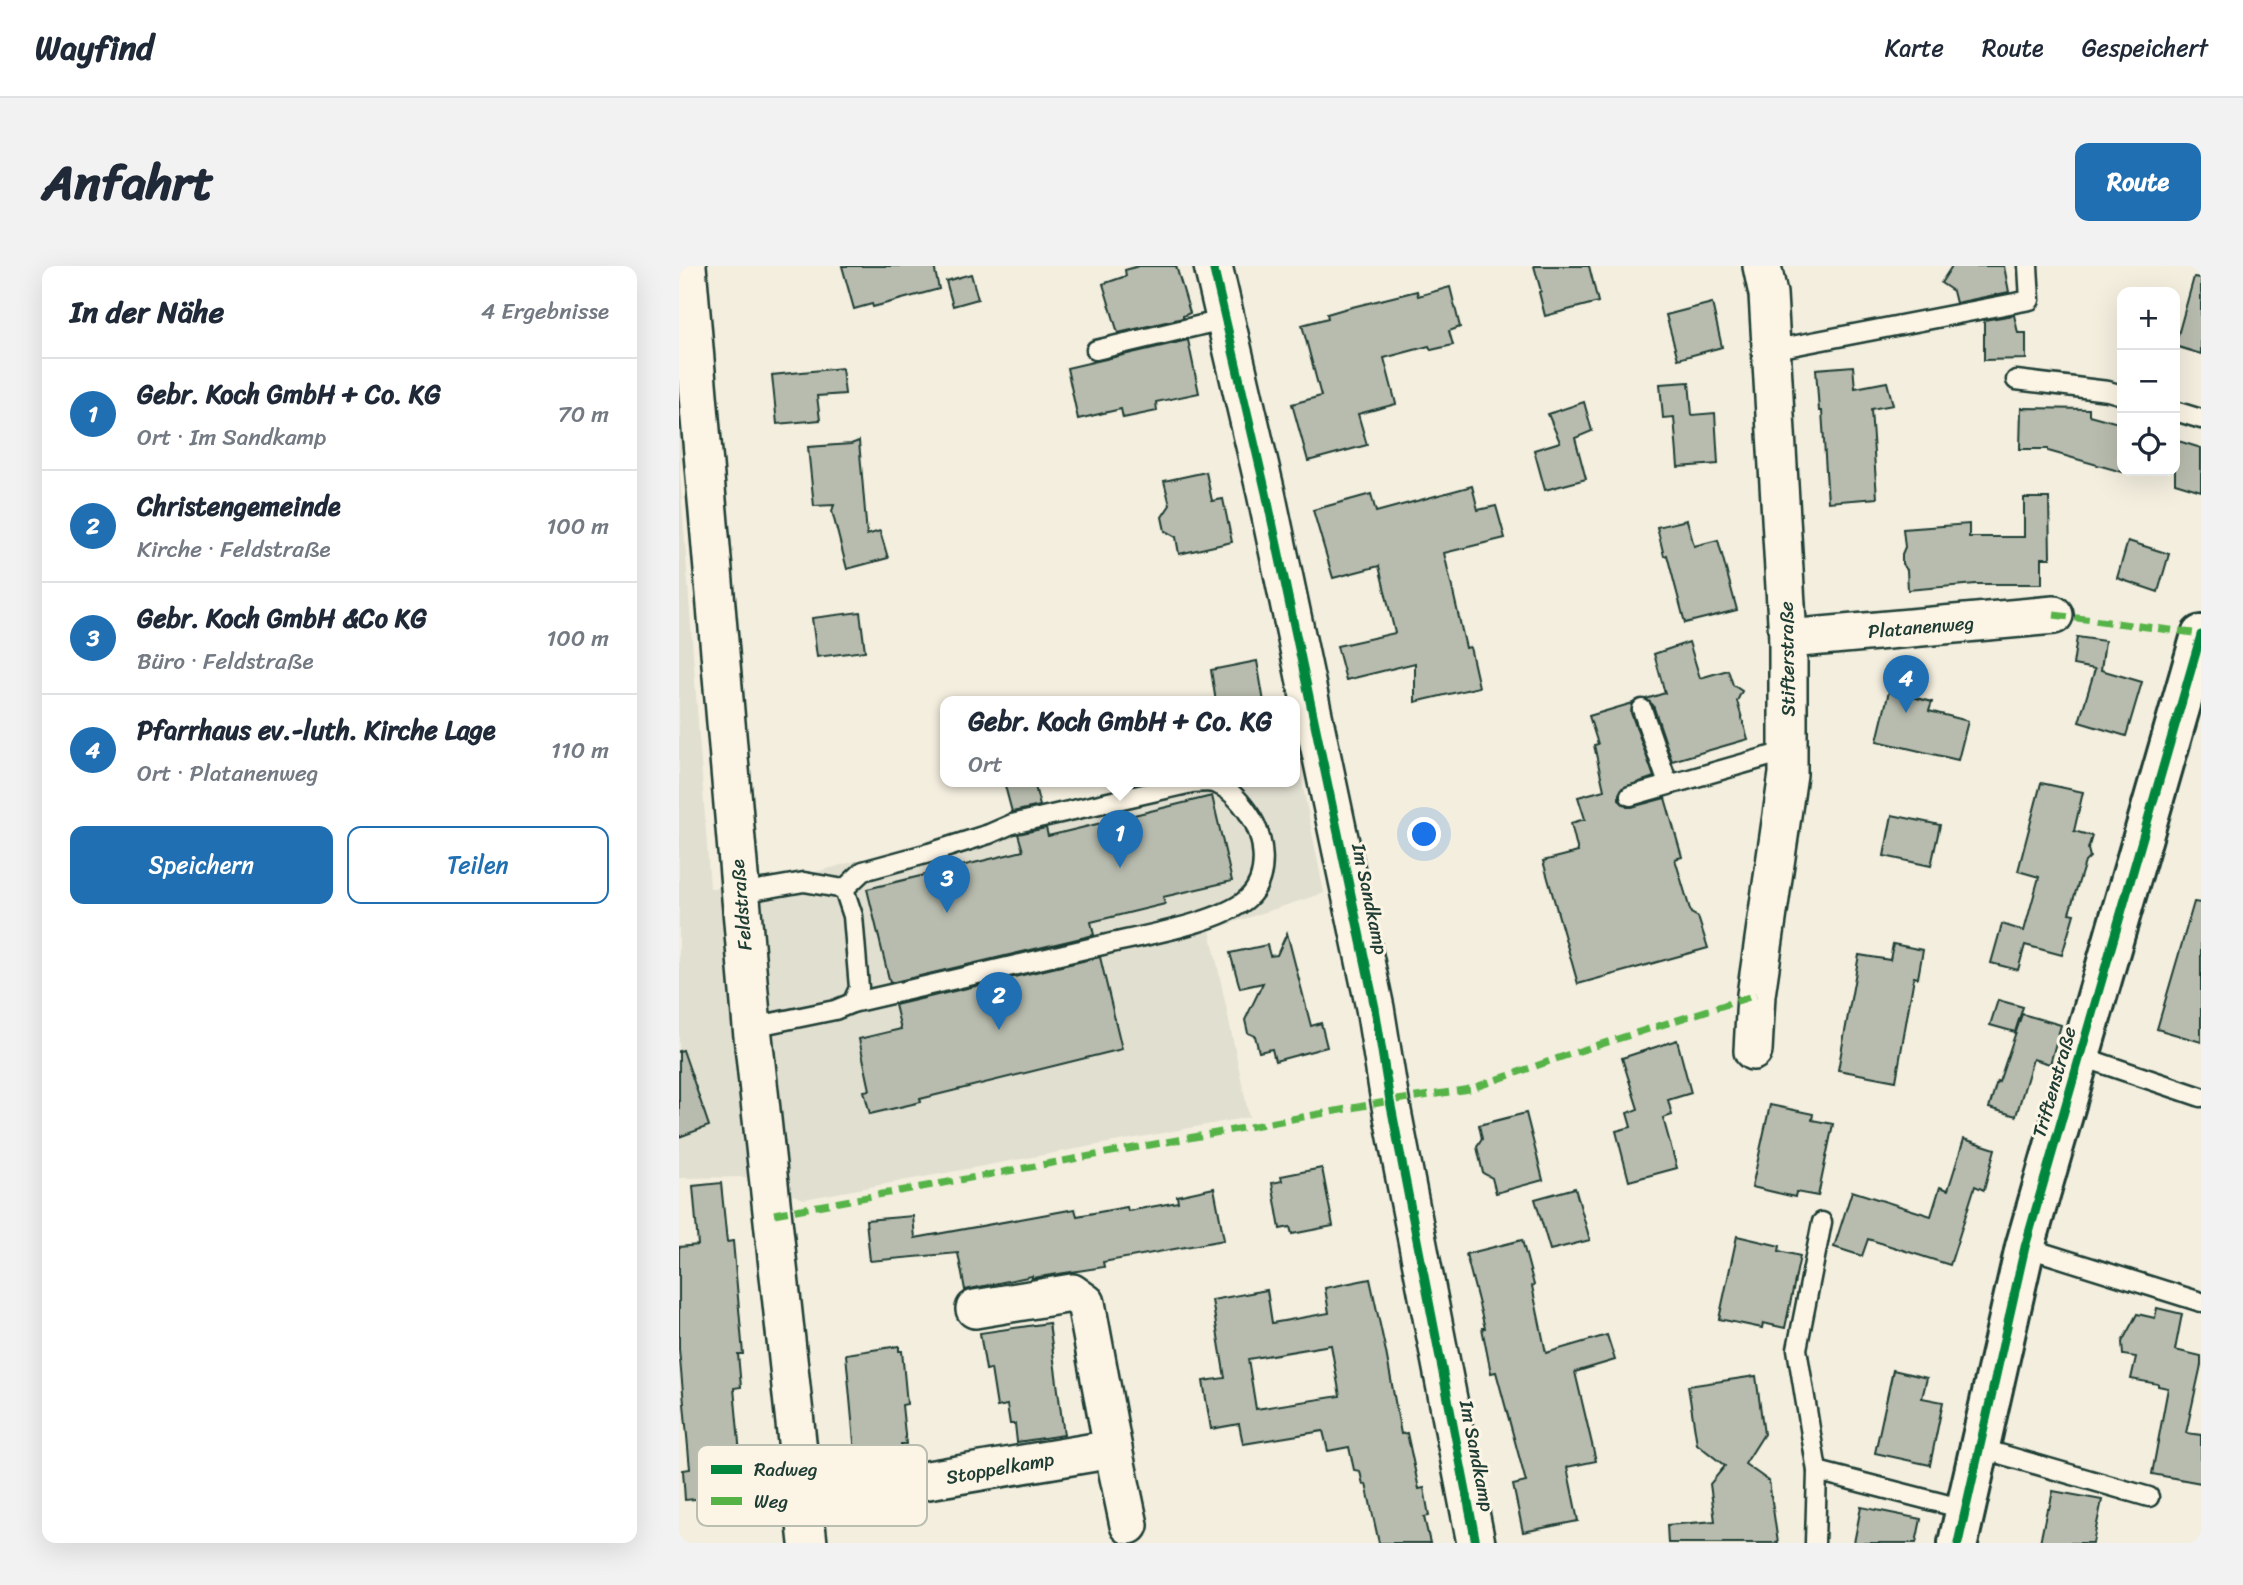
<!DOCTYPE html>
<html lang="de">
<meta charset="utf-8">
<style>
:root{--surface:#fff;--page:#f2f2f3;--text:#1f2937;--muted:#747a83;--line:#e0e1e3;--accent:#1f6fb2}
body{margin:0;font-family:Sriracha,sans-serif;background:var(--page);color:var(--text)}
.controls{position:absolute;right:21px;top:21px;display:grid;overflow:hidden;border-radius:14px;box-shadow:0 7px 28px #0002}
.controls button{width:63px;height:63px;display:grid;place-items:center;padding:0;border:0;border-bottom:2px solid var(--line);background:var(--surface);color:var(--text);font:35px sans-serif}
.you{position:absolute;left:746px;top:569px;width:24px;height:24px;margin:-18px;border:5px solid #fff;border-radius:50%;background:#1a73e8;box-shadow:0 0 0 10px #1a73e833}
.badge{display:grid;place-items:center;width:46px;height:46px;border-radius:50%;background:var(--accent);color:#fff;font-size:23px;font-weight:700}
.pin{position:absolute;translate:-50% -58px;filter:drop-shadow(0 2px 4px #0008)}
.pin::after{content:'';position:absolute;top:37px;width:24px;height:21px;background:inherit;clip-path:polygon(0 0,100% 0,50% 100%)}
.popup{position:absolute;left:261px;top:430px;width:360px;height:91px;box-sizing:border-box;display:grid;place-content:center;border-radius:14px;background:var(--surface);filter:drop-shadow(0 2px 5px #0005);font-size:23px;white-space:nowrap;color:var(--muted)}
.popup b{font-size:26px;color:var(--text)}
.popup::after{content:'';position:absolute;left:50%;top:100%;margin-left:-14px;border:14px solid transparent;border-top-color:var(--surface)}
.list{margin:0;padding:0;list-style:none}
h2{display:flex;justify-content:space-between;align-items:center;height:91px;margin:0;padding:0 28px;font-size:30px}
h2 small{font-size:23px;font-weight:400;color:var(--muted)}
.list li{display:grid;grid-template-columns:46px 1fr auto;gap:21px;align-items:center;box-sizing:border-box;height:112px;padding:0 28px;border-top:2px solid var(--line)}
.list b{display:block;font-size:26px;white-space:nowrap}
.list p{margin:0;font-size:23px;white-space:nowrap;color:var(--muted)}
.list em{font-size:23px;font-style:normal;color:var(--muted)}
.actions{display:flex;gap:14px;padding:21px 28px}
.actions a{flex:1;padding:16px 0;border:2px solid var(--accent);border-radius:14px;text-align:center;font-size:24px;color:var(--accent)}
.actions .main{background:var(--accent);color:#fff}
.icon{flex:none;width:38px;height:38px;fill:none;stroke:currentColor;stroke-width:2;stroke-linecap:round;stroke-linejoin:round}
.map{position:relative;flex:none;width:1522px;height:1277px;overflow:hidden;border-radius:14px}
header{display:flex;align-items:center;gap:42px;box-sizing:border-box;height:98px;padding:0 35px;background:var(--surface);border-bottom:2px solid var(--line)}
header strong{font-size:33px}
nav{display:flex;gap:38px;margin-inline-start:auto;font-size:24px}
.intro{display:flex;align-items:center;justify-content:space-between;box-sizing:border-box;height:168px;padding:0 42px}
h1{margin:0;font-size:49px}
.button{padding:18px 32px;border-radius:14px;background:var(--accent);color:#fff;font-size:24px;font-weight:700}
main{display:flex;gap:42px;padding:0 42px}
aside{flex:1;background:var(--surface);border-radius:14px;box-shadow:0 7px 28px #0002}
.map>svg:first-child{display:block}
</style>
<header>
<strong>Wayfind</strong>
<nav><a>Karte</a><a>Route</a><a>Gespeichert</a></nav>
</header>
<div class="intro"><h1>Anfahrt</h1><a class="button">Route</a></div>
<main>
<aside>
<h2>In der Nähe<small>4 Ergebnisse</small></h2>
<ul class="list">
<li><span class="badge">1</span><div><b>Gebr. Koch GmbH + Co. KG</b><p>Ort · Im Sandkamp</p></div><em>70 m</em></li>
<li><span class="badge">2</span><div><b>Christengemeinde</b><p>Kirche · Feldstraße</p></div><em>100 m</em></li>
<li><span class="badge">3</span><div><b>Gebr. Koch GmbH &amp;Co KG</b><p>Büro · Feldstraße</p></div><em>100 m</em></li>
<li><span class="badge">4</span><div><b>Pfarrhaus ev.-luth. Kirche Lage</b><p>Ort · Platanenweg</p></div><em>110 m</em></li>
</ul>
<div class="actions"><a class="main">Speichern</a><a>Teilen</a></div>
</aside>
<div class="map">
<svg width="1522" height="1277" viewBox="0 0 1522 1277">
<rect width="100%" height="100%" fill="#f3eede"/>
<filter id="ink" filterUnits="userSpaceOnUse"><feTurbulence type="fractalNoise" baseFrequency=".0143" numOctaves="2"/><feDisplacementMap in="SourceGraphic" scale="14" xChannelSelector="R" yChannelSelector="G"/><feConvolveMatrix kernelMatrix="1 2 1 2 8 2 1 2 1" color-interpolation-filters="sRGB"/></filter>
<g filter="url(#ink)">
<!-- built -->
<polygon fill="#e1dfd0" points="3,130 1,209 31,622 85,621 456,516 616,516 616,481 645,627 531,664 570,851 125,933 66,911 0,912 0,131"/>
<!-- building -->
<g fill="#b8bcae" stroke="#1f3d34" stroke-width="2" fill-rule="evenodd">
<polygon points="163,0 255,0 260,23 194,41 193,38 175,43"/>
<polygon points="460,0 497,0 511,47 504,50 504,52 439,67 424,18 447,10 446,4"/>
<polygon points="855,0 910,0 919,36 866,50 860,26 862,25"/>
<polygon points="1273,0 1325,0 1330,26 1277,37 1274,25 1262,17"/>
<polygon points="292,8 299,33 274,40 267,15"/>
<polygon points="1515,11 1522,12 1522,88 1496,80"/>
<polygon points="771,21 781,61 770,65 774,79 752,84 750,80 705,92 717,138 679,148 688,179 629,195 613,138 642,130 623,59 649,52 648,48 665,43 738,25 739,30"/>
<polygon points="1033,37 1043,81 999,93 987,49"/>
<polygon points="1335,49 1339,67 1347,67 1347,93 1305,94 1305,54"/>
<polygon points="509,74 520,127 477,136 478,145 444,152 442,143 399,153 388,102"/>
<polygon points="1174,100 1176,122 1208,116 1214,139 1192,143 1198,232 1149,236 1143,145 1140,145 1137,103"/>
<polygon points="163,102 166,128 138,130 141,154 98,158 93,109"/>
<polygon points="1010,116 1013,149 1036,147 1039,198 999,201 995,151 984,152 981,118"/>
<polygon points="905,136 913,165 896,172 907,213 866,224 855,184 881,176 869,148"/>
<polygon points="1342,142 1410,143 1410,149 1443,158 1443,206 1369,185 1369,183 1341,183"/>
<polygon points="1496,174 1522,182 1522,225 1496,217"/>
<polygon points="180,175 188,269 201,265 209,292 168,303 153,245 155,239 135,240 129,181 172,178"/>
<polygon points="527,206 533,235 544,233 553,276 500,288 497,271 486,265 483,251 491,239 485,215"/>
<polygon points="793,220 799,244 817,240 826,272 765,287 787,382 791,381 800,421 736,436 736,397 667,414 658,380 716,367 700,300 654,312 634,244 692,228 697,246"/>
<polygon points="1345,232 1370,232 1371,292 1363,292 1363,318 1297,318 1229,324 1228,304 1223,298 1223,288 1226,281 1224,263 1290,258 1290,271 1345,271"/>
<polygon points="1008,254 1015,280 1039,274 1058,344 1006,357 988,289 985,290 978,261"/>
<polygon points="1449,275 1490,288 1479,326 1438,312"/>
<polygon points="181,346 186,385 138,391 133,352"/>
<polygon points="1398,371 1426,375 1422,404 1463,416 1447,470 1400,456 1416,403 1394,399"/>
<polygon points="1010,376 1021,412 1049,404 1054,419 1063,425 1058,435 1069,473 993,495 974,439 967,433 986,427 975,388"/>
<polygon points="578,395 585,436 537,436 532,404"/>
<polygon points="1210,425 1253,436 1250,445 1289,455 1279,494 1198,475"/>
<polygon points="954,437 952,447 975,511 943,522 940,528 940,534 948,541 953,541 986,532 1003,591 996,593 1012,647 1019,651 1029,682 899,718 864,595 899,586 892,557 906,553 899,531 925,524 915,479 919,478 910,450"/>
<polygon points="325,516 355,516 361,540 333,546"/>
<polygon points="1362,517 1404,526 1395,565 1413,570 1409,583 1411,591 1406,596 1390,647 1395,648 1383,689 1346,679 1339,704 1312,697 1323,658 1345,665 1360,611 1339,605"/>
<polygon points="533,530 553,615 484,631 486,638 412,656 415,669 211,717 188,623 344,585 339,568 367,562 369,570"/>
<polygon points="1213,549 1261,559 1252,600 1205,590"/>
<polygon points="1515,636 1522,637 1522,776 1478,763"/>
<polygon points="608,667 632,760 642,757 648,781 596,795 593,783 580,786 576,770 569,767 566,754 584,717 561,722 551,687 588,679 591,690 598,689"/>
<polygon points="1214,678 1244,684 1239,712 1235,711 1217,815 1159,804 1180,689 1211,694"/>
<polygon points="421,691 443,783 241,833 242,836 191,848 185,825 191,824 180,773 222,763 216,739"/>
<polygon points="1319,734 1344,741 1336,766 1311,759"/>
<polygon points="1343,748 1382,759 1371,798 1354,793 1337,850 1310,842 1318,815 1320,816"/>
<polygon points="998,774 1012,827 989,834 993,849 984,852 998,902 950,915 937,865 952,861 948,847 959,843 943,792"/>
<polygon points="4,784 30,860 0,871 0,785"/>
<polygon points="1091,839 1134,848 1133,854 1154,858 1139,930 1117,926 1116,931 1073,921"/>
<polygon points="847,847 864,914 817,927 813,912 804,907 798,881 803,873 800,859"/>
<polygon points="1285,873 1316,883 1305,924 1296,920 1271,999 1189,973 1183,990 1155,981 1173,925 1252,950 1261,921 1269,924"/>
<polygon points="643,902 654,960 613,968 611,961 601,963 593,917 603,915 602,910"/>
<polygon points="42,917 48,976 54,975 64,1088 59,1088 62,1121 55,1122 62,1199 75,1198 79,1249 30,1253 28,1232 6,1234 4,1204 11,1203 0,1083 0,981 19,979 14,920"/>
<polygon points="535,922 545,974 424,996 425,1001 353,1012 353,1010 286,1024 279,987 191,995 187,954 234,950 236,972 396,943 398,950 448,941 449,945 499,936 498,930"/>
<polygon points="896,922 911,974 871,984 856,933"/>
<polygon points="1058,970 1101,980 1100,985 1121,990 1106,1062 1084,1057 1083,1062 1040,1053"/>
<polygon points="843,974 855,1019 853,1020 867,1087 928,1069 936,1094 896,1106 917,1195 888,1201 899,1255 844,1266 834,1219 847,1216 817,1106 812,1107 803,1062 806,1062 787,988"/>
<path d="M691,1013l16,73 15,82 6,-1 12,56 5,-1 5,28 -5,1 6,26h-51l-13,-59 -3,1 -3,-14 -6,-1 -5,-23 -21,4 -5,-20 -80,13 -4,-20 -28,5 -8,-48 22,-3 -13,-78 55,-10 5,33 57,-10 -4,-25zM652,1079l9,51 -84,13 -8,-50z"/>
<polygon points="1478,1042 1503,1048 1496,1084 1522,1090 1522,1099 1507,1167 1522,1169 1522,1217 1473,1208 1489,1122 1479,1120 1479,1118 1452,1113 1457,1091 1444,1089 1443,1076 1458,1048 1476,1052"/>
<polygon points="370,1057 385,1169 338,1176 336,1158 331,1158 328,1139 318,1141 312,1103 307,1104 301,1067"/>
<polygon points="220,1080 220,1085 223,1085 228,1138 223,1139 227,1178 222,1178 223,1194 177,1198 167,1088"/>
<polygon points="1214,1104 1248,1112 1243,1132 1264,1136 1251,1199 1196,1187"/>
<polygon points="1077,1110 1085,1168 1066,1198 1090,1215 1099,1277 989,1277 988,1259 1036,1255 1031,1218 1046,1200 1018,1178 1009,1120"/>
<polygon points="1374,1225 1423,1234 1414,1277 1361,1277 1368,1243 1370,1243"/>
<polygon points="1182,1241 1242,1253 1237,1277 1175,1277"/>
</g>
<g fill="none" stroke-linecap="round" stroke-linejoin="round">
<defs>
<g id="lane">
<polyline points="417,84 548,53"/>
<polyline points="1092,84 1351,34 1349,0"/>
<polyline points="1337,114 1429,125 1443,129"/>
<polyline points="1496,145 1522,153"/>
<polyline points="963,443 989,518"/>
<polyline points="951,530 1109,485"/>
<path d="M165,623l19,-18 66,-18 60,-19 23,-10 180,-41c6,0 15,-2 21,0 15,4 28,19 36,31 16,23 21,63 -1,84 -25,24 -105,38 -141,46 -85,20 -170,40 -255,59"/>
<polyline points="61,627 125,616 165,623 174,650 180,722 173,737 156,744 73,761"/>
<polyline points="1401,790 1522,831"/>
<polyline points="1346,981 1522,1036"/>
<polyline points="1300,1182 1470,1231"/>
<polyline points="1138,1205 1118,1083 1143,956"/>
<polyline points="1136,1277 1138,1205 1285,1243"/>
</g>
<g id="street">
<polyline points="8,0 73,761 129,1277"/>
<polyline points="534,0 587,227 696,742 711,835 797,1277"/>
<polyline points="1109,373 1375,349"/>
<polyline points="1074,785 1077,729 1109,508 1109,373 1089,28 1083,0"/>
<polyline points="434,1183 450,1259"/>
<polyline points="124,1235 434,1183 407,1037 393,1027 296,1043"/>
</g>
<polyline id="secondary" points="1279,1277 1346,981 1522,369"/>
</defs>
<!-- lane casing -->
<use href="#lane" stroke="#1f3d34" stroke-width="23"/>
<!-- street casing -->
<use href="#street" stroke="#1f3d34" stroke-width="42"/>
<!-- secondary casing -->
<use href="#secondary" stroke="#1f3d34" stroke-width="44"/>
<!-- lane -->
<use href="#lane" stroke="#fcf5e5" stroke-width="18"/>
<!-- street -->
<use href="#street" stroke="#fcf5e5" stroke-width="37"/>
<!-- secondary -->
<use href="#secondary" stroke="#fcf5e5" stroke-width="38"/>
<!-- quiet -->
<g stroke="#55b346" stroke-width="7" stroke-dasharray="14 7" stroke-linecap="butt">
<polyline points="1375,349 1522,368"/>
<polyline points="95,948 711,835 791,823 891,788 1077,729"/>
</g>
<defs>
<g id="cycleway">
<polyline points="534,0 587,227 696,742 711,835 797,1277"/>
<polyline points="1279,1277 1346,981 1522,369"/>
</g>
</defs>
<!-- cycleway casing -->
<use href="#cycleway" stroke="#fcf5e5" stroke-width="13"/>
<!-- cycleway -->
<use href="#cycleway" stroke="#00873e" stroke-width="9"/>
</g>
</g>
<g text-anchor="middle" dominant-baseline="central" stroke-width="6" stroke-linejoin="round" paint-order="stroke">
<!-- street labels -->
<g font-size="19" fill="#1f3d34" stroke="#fcf5e5">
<text transform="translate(1242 361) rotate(-5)">Platanenweg</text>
<text transform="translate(1108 393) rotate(-91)">Stifterstraße</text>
<text transform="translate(691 633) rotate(78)">Im Sandkamp</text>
<text transform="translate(62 639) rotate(-95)">Feldstraße</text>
<text transform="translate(1375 816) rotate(-74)">Triftenstraße</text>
<text transform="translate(798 1190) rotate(79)">Im Sandkamp</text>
<text transform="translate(321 1202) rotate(-10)">Stoppelkamp</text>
</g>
</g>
<!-- legend -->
<rect x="18" y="1179" width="230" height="81" rx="10" fill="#fcf5e5" stroke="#babeb0" stroke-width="2"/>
<rect x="32" y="1199" width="31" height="9" fill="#00873e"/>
<rect x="32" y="1231" width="31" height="8" fill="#55b346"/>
<g font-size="19" fill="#1f3d34">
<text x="75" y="1210">Radweg</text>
<text x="75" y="1242">Weg</text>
</g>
</svg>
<div class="controls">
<button>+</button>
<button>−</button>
<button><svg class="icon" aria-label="locate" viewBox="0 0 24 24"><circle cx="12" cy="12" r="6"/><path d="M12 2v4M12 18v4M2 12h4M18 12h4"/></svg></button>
</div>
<div class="you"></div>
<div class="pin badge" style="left:441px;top:602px">1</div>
<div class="popup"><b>Gebr. Koch GmbH + Co. KG</b>Ort</div>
<div class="pin badge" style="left:320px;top:764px">2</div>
<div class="pin badge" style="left:268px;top:647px">3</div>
<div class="pin badge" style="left:1227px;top:447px">4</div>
</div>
</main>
